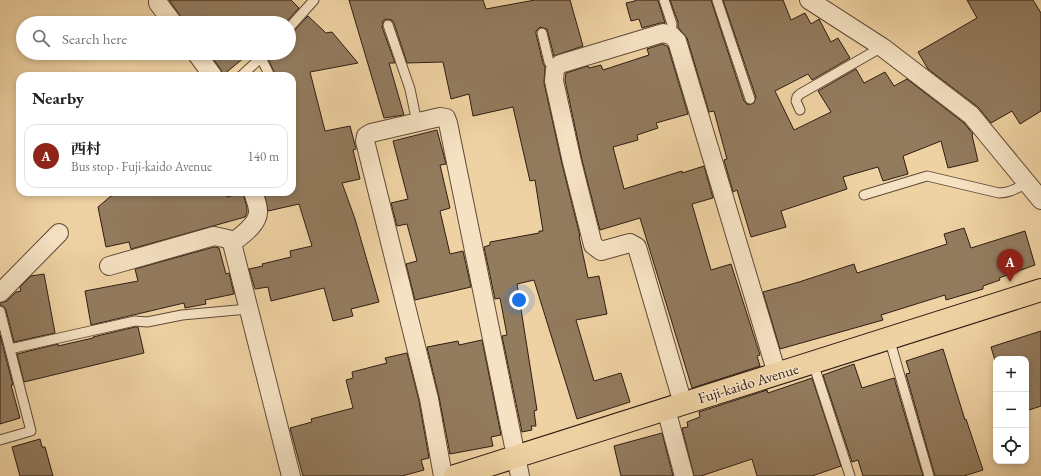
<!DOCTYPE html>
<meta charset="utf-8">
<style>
:root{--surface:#fff;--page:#f6f6f6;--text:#222;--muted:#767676;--line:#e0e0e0;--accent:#8f2418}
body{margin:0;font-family:"EB Garamond","Noto Serif JP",serif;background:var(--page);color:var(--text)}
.controls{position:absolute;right:12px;bottom:12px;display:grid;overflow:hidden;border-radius:8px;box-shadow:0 2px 6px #0003}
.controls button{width:36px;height:36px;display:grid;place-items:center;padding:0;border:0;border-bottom:1px solid var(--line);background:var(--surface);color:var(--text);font:20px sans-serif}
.you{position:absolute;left:519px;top:300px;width:14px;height:14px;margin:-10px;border:3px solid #fff;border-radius:50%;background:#1a73e8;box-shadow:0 0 0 6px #1a73e833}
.badge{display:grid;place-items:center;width:26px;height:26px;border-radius:50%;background:var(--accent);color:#fff;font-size:13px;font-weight:700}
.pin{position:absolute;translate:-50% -33px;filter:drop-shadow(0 1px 2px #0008)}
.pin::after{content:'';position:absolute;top:21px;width:14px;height:12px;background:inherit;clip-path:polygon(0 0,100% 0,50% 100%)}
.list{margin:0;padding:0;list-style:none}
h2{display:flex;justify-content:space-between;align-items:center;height:52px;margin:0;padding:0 16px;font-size:17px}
h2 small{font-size:13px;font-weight:400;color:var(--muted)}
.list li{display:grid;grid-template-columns:26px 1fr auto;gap:12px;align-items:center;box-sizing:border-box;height:64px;margin:0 8px 8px;padding:0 8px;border:1px solid var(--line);border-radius:12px}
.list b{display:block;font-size:15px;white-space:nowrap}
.list p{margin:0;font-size:13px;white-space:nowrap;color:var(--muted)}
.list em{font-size:13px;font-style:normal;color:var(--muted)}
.icon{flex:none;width:22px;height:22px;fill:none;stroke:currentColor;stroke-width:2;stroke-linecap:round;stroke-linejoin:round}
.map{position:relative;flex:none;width:1041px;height:476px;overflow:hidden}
.search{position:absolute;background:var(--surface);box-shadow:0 2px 6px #0003;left:16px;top:16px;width:280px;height:44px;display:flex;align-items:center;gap:10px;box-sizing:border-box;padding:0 14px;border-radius:22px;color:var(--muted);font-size:15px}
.panel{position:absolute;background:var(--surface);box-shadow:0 2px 6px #0003;left:16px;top:72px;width:280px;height:124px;border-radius:12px}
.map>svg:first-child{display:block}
</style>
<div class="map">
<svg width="1041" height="476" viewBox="0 0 1041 476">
<rect width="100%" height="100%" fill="#efd2a3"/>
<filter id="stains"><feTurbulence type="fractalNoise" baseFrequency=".005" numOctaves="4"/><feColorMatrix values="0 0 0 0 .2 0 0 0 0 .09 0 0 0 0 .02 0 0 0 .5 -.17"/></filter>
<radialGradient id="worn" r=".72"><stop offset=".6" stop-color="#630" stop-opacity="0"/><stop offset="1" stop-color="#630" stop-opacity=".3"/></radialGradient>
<!-- building -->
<g fill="#937b5e" stroke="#2f1d13">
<polygon points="169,0 291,0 299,8 285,23 183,23 181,17"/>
<polygon points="349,0 483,0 486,9 535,0 570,0 583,46 554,56 547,29 540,27 536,31 536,34 543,63 545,67 544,83 562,164 580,236 579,236 588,278 599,276 607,314 576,320 594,381 621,373 630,402 577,419 534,280 517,284 537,410 534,411 536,426 531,426 532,430 522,432 502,336 507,335 500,298 495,299 484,247 490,245 490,242 539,233 539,231 543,231 535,180 530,181 513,107 473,116 469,94 451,99 443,62 407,63 394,23 392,20 386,19 383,21 382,27 395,63 389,63 404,115 384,118"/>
<polygon points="635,0 658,0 665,23 660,23 642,28 639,19 631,21 626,3 635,1"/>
<polygon points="670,0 711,0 744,101 748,105 754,103 756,97 723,0 783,0 791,20 805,13 811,24 819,19 831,42 838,38 850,58 812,80 808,74 775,91 794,130 831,112 818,91 856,69 864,83 885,72 894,86 907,79 964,123 973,134 972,135 978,161 948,168 941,141 903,156 908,174 883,181 878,167 843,177 847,189 781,211 786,227 751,237 737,190 733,192 724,160 727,159 714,111 709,112 687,38 678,27 678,22"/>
<polygon points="967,0 1033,0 1041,13 1041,111 1020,124 1012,111 991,123 978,107 928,69 918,52 977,18"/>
<polygon points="308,16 326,33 332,32 358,63 310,72 325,131 350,126 356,149 353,150 360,179 342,183 355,219 379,302 351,309 353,316 333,321 324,288 271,301 268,287 255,289 249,269 263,266 262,264 291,257 290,251 312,246 299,204 268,211 264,192 292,192 292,76 276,76 268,59 272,53 289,53 289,34 293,32"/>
<polygon points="663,44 668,47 688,114 656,123 658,128 637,135 638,140 613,147 624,189 682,171 682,173 704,166 713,198 692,204 711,270 731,264 760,355 757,356 760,366 692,388 640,218 600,230 582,160 565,80 566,73 588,66 589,68 601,65 603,70 649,55 647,49"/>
<polygon points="209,53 255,53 252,56 250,53 223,75 221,70"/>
<polygon points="437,130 446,164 440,165 450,208 440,211 450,254 463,251 471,287 415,300 406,264 417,261 407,224 397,226 391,203 408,199 393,141"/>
<polygon points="133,192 225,192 227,197 243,193 247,208 247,213 245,217 131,249 129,242 106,247 98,207 111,196"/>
<polygon points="964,228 971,248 1025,231 1035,265 999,278 1000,280 983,286 983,289 946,300 945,295 881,315 883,320 780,349 763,292 799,282 854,264 857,273 947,244 944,234"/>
<polygon points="214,247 219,248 226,274 229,273 234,294 205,300 206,304 185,308 184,303 91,325 85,291 138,281 135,269"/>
<polygon points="44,274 55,333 14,342 6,310 4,307 0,305 0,303 7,301 16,292 21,291 20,287 31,276"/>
<polygon points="135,327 138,327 144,353 24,382 17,354 58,344 58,346 93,338 93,337"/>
<polygon points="1041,331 1041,406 1026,411 1026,359 996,359 996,364 991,347"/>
<polygon points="0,335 13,385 11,385 20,418 0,424"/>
<polygon points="482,340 501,435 491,437 493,446 450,454 439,397 427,347 458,341 459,345"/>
<polygon points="943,349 965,420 966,419 983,470 964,476 935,476 906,374 910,373 906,361"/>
<polygon points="407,353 419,401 429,458 421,460 424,470 402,476 303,476 290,428 312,422 311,419 353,408 346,380 353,378 352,372 387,363 385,358"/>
<polygon points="854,364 862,388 894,378 923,476 863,476 858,460 852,462 823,375"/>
<polygon points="812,378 841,466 812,476 757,476 752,459 701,476 694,476 682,428 688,427 687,422 700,417 699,412 767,390 768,393"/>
<polygon points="662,433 673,476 621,476 614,446"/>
<polygon points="40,439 42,447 45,447 53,476 20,476 12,447"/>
</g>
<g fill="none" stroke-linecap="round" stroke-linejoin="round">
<defs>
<g id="service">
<polyline points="664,0 672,24 671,35"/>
<polyline points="717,0 750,99"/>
<polyline points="388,25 410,89 417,123"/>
<polyline points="289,28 314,0"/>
<polyline points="542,33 549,62 555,69"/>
<polyline points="261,58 270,76"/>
<polyline points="241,76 266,53"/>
<polyline points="800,110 796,101 797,97 800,94 882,47"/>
<path d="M864,195l63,-19 72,17c11,0 18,-5 28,-10"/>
<polyline points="0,311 31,431 0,440"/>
<polyline points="889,338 929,476"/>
<polyline points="10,349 135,321 147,322 182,315 248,309"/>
<polyline points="813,363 850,476"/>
</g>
<g id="minor">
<polyline points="158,0 158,3 173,23"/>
<polyline points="809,0 882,47 971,115 1041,200"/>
<polyline points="196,53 213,76"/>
<path d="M253,192c2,6 5,13 5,19 1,13 -17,25 -26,32l59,233"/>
<polyline points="109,266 214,236 228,239 232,243"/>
<polyline points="0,293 59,233"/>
<polyline points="683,404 637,247 630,243 601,251 593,245 572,162 554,81 555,69 560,64 663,33 671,35 677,41 777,374"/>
<polyline points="666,409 684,476"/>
<polyline points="443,476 429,399 365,141 366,136 371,133 440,117 446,118 448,123 520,476"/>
</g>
<polyline id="primary" points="455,476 1041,290"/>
</defs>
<!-- service casing -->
<use href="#service" stroke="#5f4a37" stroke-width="11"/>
<!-- minor casing -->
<use href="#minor" stroke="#5f4a37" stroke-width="20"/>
<!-- primary casing -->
<use href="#primary" stroke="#2f1d13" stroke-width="24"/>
<!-- service -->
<use href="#service" stroke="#f5e2c3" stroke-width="9"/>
<!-- minor -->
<use href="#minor" stroke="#f5e2c3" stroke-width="18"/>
<!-- primary -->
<use href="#primary" stroke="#efd2a3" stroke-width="22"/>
</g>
<g text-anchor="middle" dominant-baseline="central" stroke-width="3" stroke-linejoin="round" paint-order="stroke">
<!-- street labels -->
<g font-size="15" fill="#2f1d13" stroke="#f5e2c3">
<text transform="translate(748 383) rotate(-17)">Fuji-kaido Avenue</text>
</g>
</g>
<rect width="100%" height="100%" filter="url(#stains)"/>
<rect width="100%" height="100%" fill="url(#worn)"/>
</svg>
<div class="controls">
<button>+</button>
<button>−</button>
<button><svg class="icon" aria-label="locate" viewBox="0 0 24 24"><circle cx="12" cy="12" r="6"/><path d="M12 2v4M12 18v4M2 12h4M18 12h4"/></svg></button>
</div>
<div class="you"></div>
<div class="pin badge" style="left:1010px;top:282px">A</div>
<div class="search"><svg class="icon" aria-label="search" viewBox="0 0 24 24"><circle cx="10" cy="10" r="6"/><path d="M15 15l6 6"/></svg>Search here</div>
<section class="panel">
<h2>Nearby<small></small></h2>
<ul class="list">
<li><span class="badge">A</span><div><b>西村</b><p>Bus stop · Fuji-kaido Avenue</p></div><em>140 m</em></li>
</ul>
</section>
</div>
